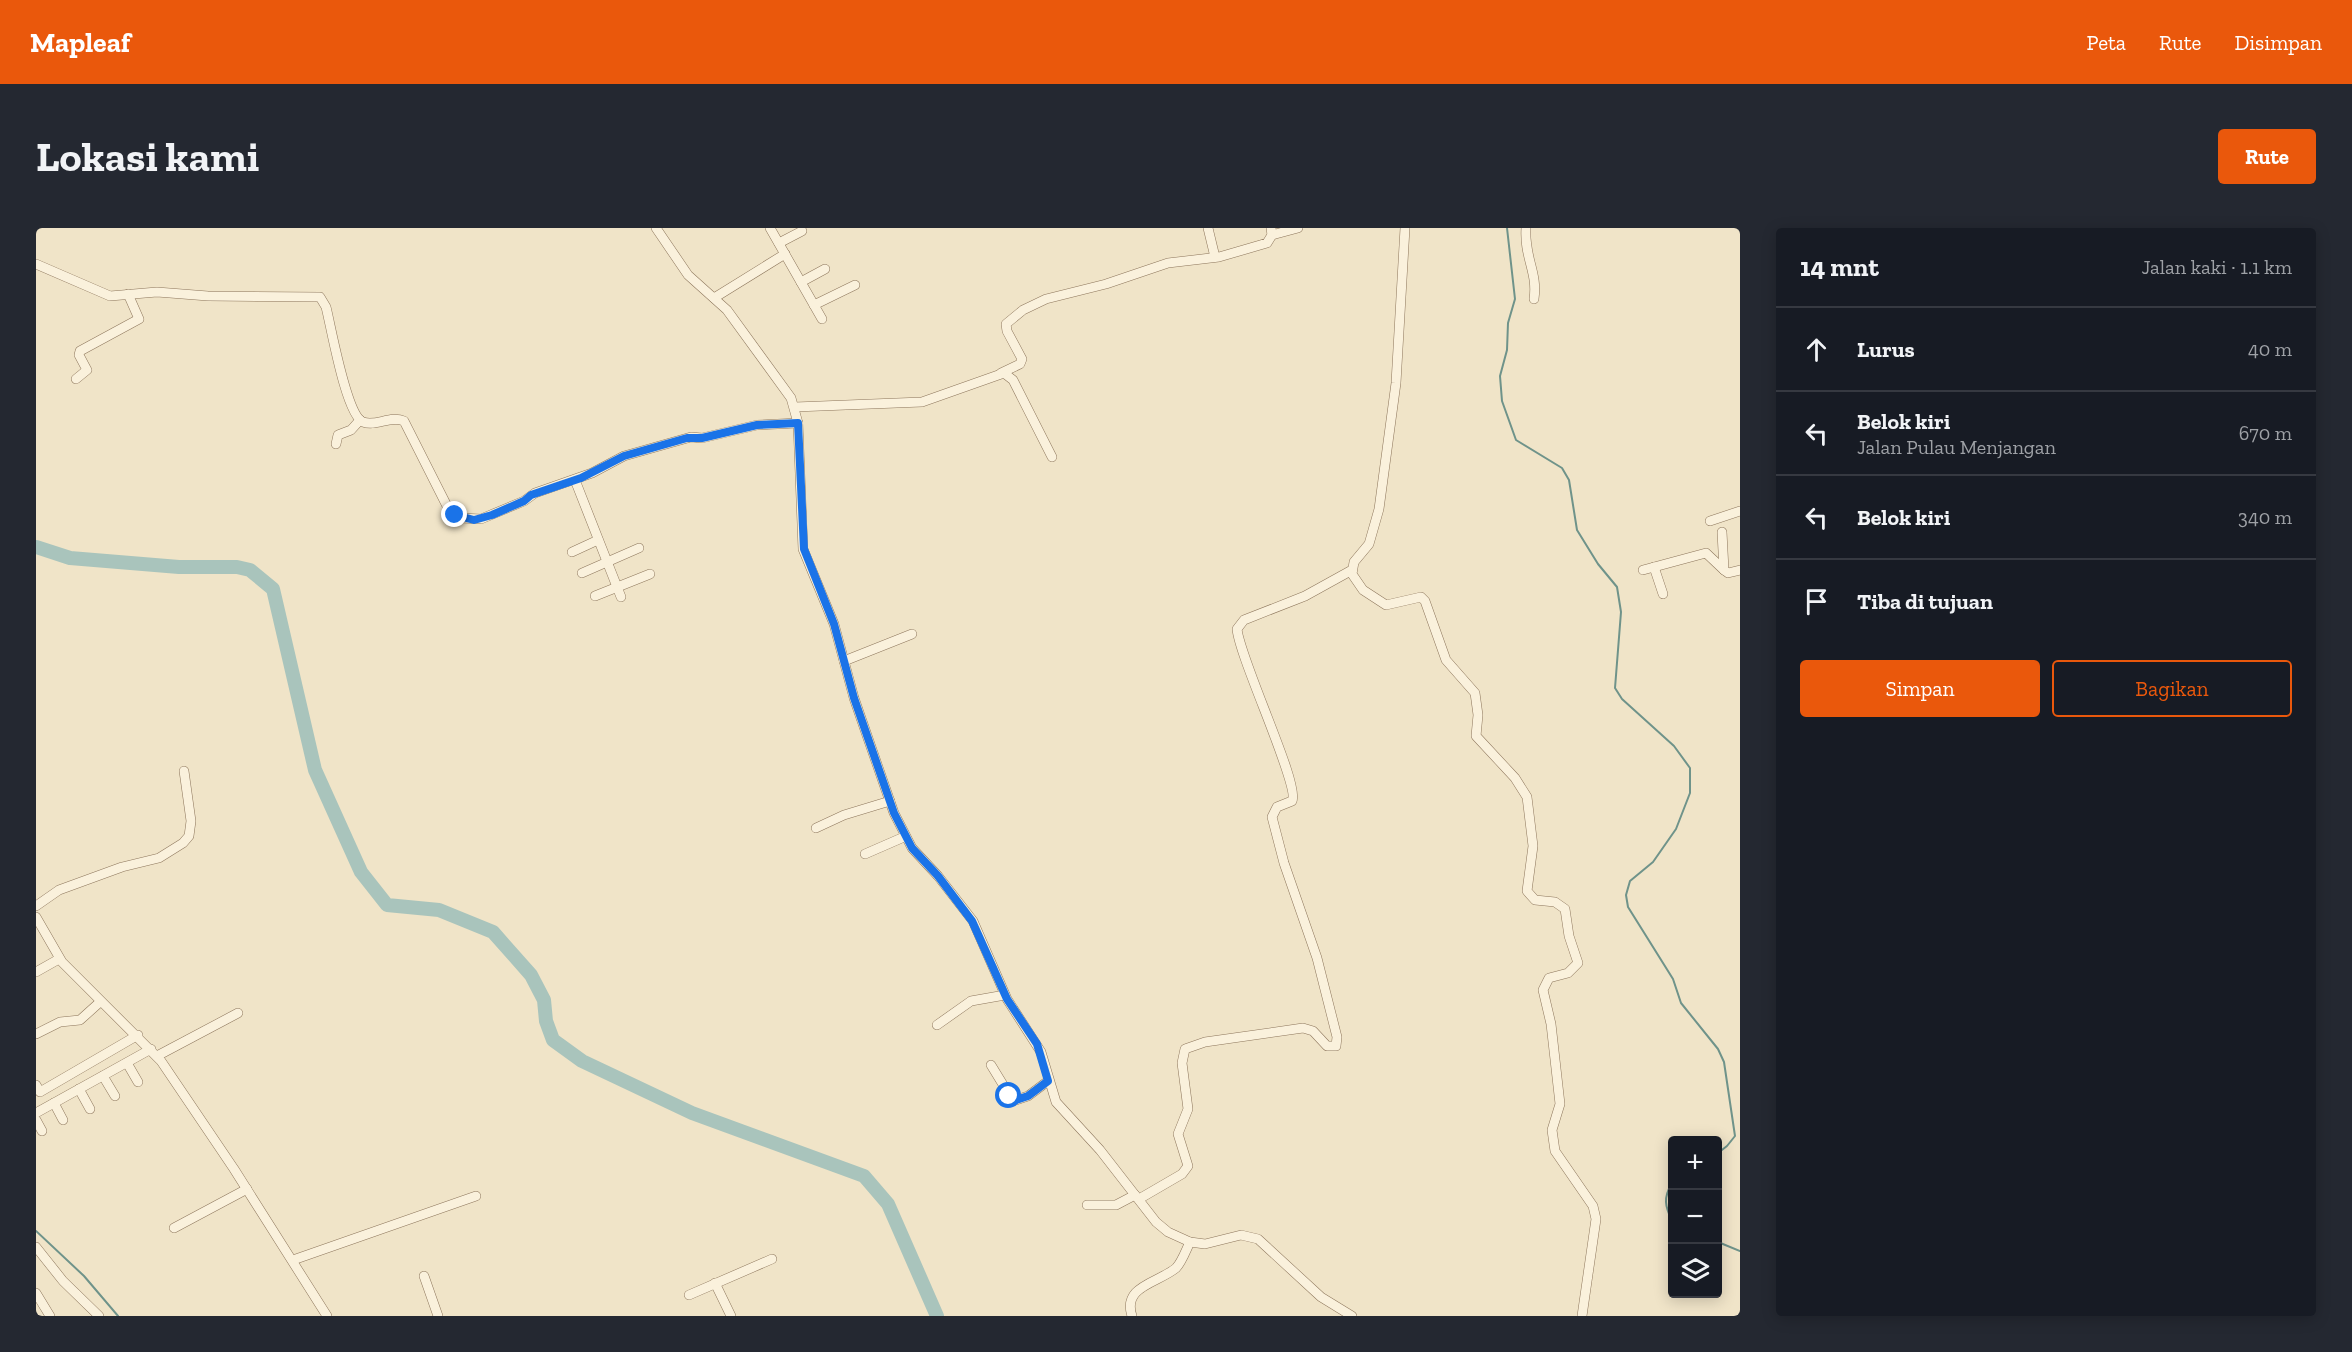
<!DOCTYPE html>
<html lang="id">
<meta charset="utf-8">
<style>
:root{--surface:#171b24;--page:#242831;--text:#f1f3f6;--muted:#9ea1a6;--line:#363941;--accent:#ea580c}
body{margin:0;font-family:"Zilla Slab",serif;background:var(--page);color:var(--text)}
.controls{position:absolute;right:18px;bottom:18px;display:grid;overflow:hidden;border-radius:6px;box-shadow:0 3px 15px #0003}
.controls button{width:54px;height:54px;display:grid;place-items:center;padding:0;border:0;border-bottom:2px solid var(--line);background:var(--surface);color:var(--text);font:30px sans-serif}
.stop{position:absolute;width:18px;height:18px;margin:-14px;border:4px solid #1a73e8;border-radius:50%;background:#fff}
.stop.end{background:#1a73e8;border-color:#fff;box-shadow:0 2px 6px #0008}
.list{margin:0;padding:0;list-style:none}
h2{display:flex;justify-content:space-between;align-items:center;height:78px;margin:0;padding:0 24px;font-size:26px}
h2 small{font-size:20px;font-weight:400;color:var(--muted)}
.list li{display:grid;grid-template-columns:39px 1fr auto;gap:18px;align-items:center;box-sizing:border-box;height:84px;padding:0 24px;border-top:2px solid var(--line)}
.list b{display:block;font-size:22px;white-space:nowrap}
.list p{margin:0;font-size:20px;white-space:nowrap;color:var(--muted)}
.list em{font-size:20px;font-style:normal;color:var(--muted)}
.actions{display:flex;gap:12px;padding:18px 24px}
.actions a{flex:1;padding:14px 0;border:2px solid var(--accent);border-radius:6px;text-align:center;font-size:21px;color:var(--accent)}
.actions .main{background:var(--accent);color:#fff}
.icon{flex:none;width:33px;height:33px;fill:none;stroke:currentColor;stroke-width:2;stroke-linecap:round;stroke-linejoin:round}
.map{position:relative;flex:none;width:1704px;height:1088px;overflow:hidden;border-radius:6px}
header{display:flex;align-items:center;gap:36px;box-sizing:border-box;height:84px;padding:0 30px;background:var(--accent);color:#fff}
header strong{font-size:28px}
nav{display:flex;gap:33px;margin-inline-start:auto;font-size:21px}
.intro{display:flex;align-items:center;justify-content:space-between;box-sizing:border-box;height:144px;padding:0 36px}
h1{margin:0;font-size:42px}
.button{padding:15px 27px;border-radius:6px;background:var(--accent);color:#fff;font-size:21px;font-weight:700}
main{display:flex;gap:36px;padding:0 36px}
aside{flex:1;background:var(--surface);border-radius:6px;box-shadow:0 3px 15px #0003}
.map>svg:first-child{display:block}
</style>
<header>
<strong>Mapleaf</strong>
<nav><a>Peta</a><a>Rute</a><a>Disimpan</a></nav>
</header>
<div class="intro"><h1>Lokasi kami</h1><a class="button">Rute</a></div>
<main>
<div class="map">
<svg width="1704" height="1088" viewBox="0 0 1704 1088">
<rect width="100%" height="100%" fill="#f0e4c8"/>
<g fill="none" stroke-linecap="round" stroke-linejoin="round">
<!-- stream -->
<g stroke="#6f938a" stroke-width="2">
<polyline points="1471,0 1479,71 1472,95 1471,122 1464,148 1466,173 1480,212 1526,240 1533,252 1541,302 1562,336 1581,359 1585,384 1579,460 1586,471 1638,518 1654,540 1654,565 1640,601 1617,634 1594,653 1590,667 1592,679 1637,751 1645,775 1682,821 1688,834 1699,908 1691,918 1682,925"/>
<path d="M1636,955c-9,15 -7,23 0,38"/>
<polyline points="0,1003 48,1048 82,1088"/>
<polyline points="1682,1014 1704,1023"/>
</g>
<!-- river -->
<polyline stroke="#a9c4bc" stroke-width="14" points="0,319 34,330 143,339 201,339 214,342 237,361 279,542 325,644 351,677 403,682 457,704 495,747 508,772 510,793 517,812 546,833 656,885 828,948 852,976 901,1088"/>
<defs>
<g id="minor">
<polyline points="620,0 652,47 691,82 755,170 762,195 767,321 798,396 818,470 858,585 876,620 902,648 937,693 971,771 1005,824 1020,874 1064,922 1120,994 1132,1004 1154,1014 1169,1016 1205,1007 1222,1011 1285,1069 1316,1088"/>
<polyline points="734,0 786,91"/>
<polyline points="1172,0 1179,29"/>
<polyline points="1369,0 1360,155 1343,281 1333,316 1318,334 1316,346 1327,362 1350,377 1385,369 1389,373 1410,432 1439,465 1442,487 1440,508 1479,550 1491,569 1497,618 1491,663 1499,672 1519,674 1529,681 1533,708 1542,735 1532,745 1513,750 1507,762 1515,796 1524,876 1516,902 1519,923 1557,978 1560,991 1546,1088"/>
<path d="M1490,0c-2,30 12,44 8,71"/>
<polyline points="1236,7 1262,0"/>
<polyline points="743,15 766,3"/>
<path d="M0,36l74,32 47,-4 51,4 112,1 6,10c5,19 20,108 37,115 13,5 27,-7 41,-1l44,87 13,10 20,1 43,-18 11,-8 57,-20 32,-17 67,-19 11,1 55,-13 41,-2"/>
<polyline points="765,54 789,41"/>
<polyline points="678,70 749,26"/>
<polyline points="778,77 819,57"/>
<polyline points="965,145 984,136 986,131 971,103 970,96 987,82 1010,71 1070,56 1132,35 1183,29 1231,15 1236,7 1235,0"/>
<polyline points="40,151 51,142 43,127 44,123 103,91 92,66"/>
<polyline points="759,179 886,174 968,145 977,152 1016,229"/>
<polyline points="300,216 302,207 315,202 324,192"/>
<polyline points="539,252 585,369"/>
<polyline points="1674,293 1704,283"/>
<polyline points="1686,304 1688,342 1692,345 1704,342"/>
<polyline points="536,324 562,312"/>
<polyline points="1618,339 1627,366"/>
<polyline points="1607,342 1670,325 1688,342"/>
<polyline points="546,345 603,320"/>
<polyline points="559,368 614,346"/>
<polyline points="808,433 876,406"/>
<polyline points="780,600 808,587 854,573"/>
<polyline points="829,626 868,609"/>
<polyline points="0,678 23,662 86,639 123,630 147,615 153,608 155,593 148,543"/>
<polyline points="0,689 26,734 125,833 198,941 291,1088"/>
<polyline points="0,744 23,731"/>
<polyline points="901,797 935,773 969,767"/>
<polyline points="0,806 24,794 44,792 64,774"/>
<polyline points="121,828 202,785"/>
<polyline points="91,835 102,854"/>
<polyline points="955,837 977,873 992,868 1012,853"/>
<polyline points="67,848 79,868"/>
<polyline points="0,857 4,864 102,807"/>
<polyline points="43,861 54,881"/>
<polyline points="18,875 27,892"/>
<polyline points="0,885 115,821"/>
<polyline points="0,892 6,903"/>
<path d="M1103,971l43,-25 6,-8 -10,-32 10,-25 -6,-46 3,-14 20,-7 98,-14 10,3 14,15h9l1,-9 -20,-79 -33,-95 -12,-46 5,-10 15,-6c9,-14 -52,-141 -55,-172l7,-9 61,-24 47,-26"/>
<polyline points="1051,977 1080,977 1099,967"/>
<polyline points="138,1000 211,961"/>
<polyline points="0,1019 27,1053 63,1088"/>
<polyline points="257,1032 440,968"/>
<polyline points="388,1048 402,1088"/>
<polyline points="679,1055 695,1088"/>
<polyline points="0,1065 14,1088"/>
<polyline points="653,1067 736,1031"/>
<path d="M1096,1088c-10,-30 26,-33 44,-48 6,-6 10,-18 14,-26"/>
</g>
</defs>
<!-- minor casing -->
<use href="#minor" stroke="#8d765c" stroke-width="10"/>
<!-- minor -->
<use href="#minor" stroke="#faf1dc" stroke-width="9"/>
</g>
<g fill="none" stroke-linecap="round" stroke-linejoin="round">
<!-- route -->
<polyline stroke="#1a73e8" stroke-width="8" points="419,287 438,292 456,287 488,273 495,267 545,250 588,228 651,210 666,210 721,197 762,195 768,321 798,396 818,470 858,585 876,620 902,648 936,693 971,771 1001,816 1012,853 992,868 977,873 973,868"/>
</g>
</svg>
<div class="controls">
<button>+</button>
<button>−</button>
<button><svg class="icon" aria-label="layers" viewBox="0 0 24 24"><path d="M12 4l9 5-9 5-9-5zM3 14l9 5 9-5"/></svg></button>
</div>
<div class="stop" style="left:973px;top:868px"></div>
<div class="stop end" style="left:419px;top:287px"></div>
</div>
<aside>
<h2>14 mnt<small>Jalan kaki · 1.1 km</small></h2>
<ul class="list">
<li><svg class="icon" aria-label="ahead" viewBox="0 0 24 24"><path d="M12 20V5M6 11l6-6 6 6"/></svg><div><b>Lurus</b></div><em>40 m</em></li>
<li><svg class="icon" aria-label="left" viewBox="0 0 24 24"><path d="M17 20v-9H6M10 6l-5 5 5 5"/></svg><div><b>Belok kiri</b><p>Jalan Pulau Menjangan</p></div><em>670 m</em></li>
<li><svg class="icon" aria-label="left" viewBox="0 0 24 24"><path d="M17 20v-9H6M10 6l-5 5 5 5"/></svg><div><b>Belok kiri</b></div><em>340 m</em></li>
<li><svg class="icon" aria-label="arrive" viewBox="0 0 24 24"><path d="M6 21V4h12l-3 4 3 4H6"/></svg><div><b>Tiba di tujuan</b></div></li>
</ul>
<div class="actions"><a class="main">Simpan</a><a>Bagikan</a></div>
</aside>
</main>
